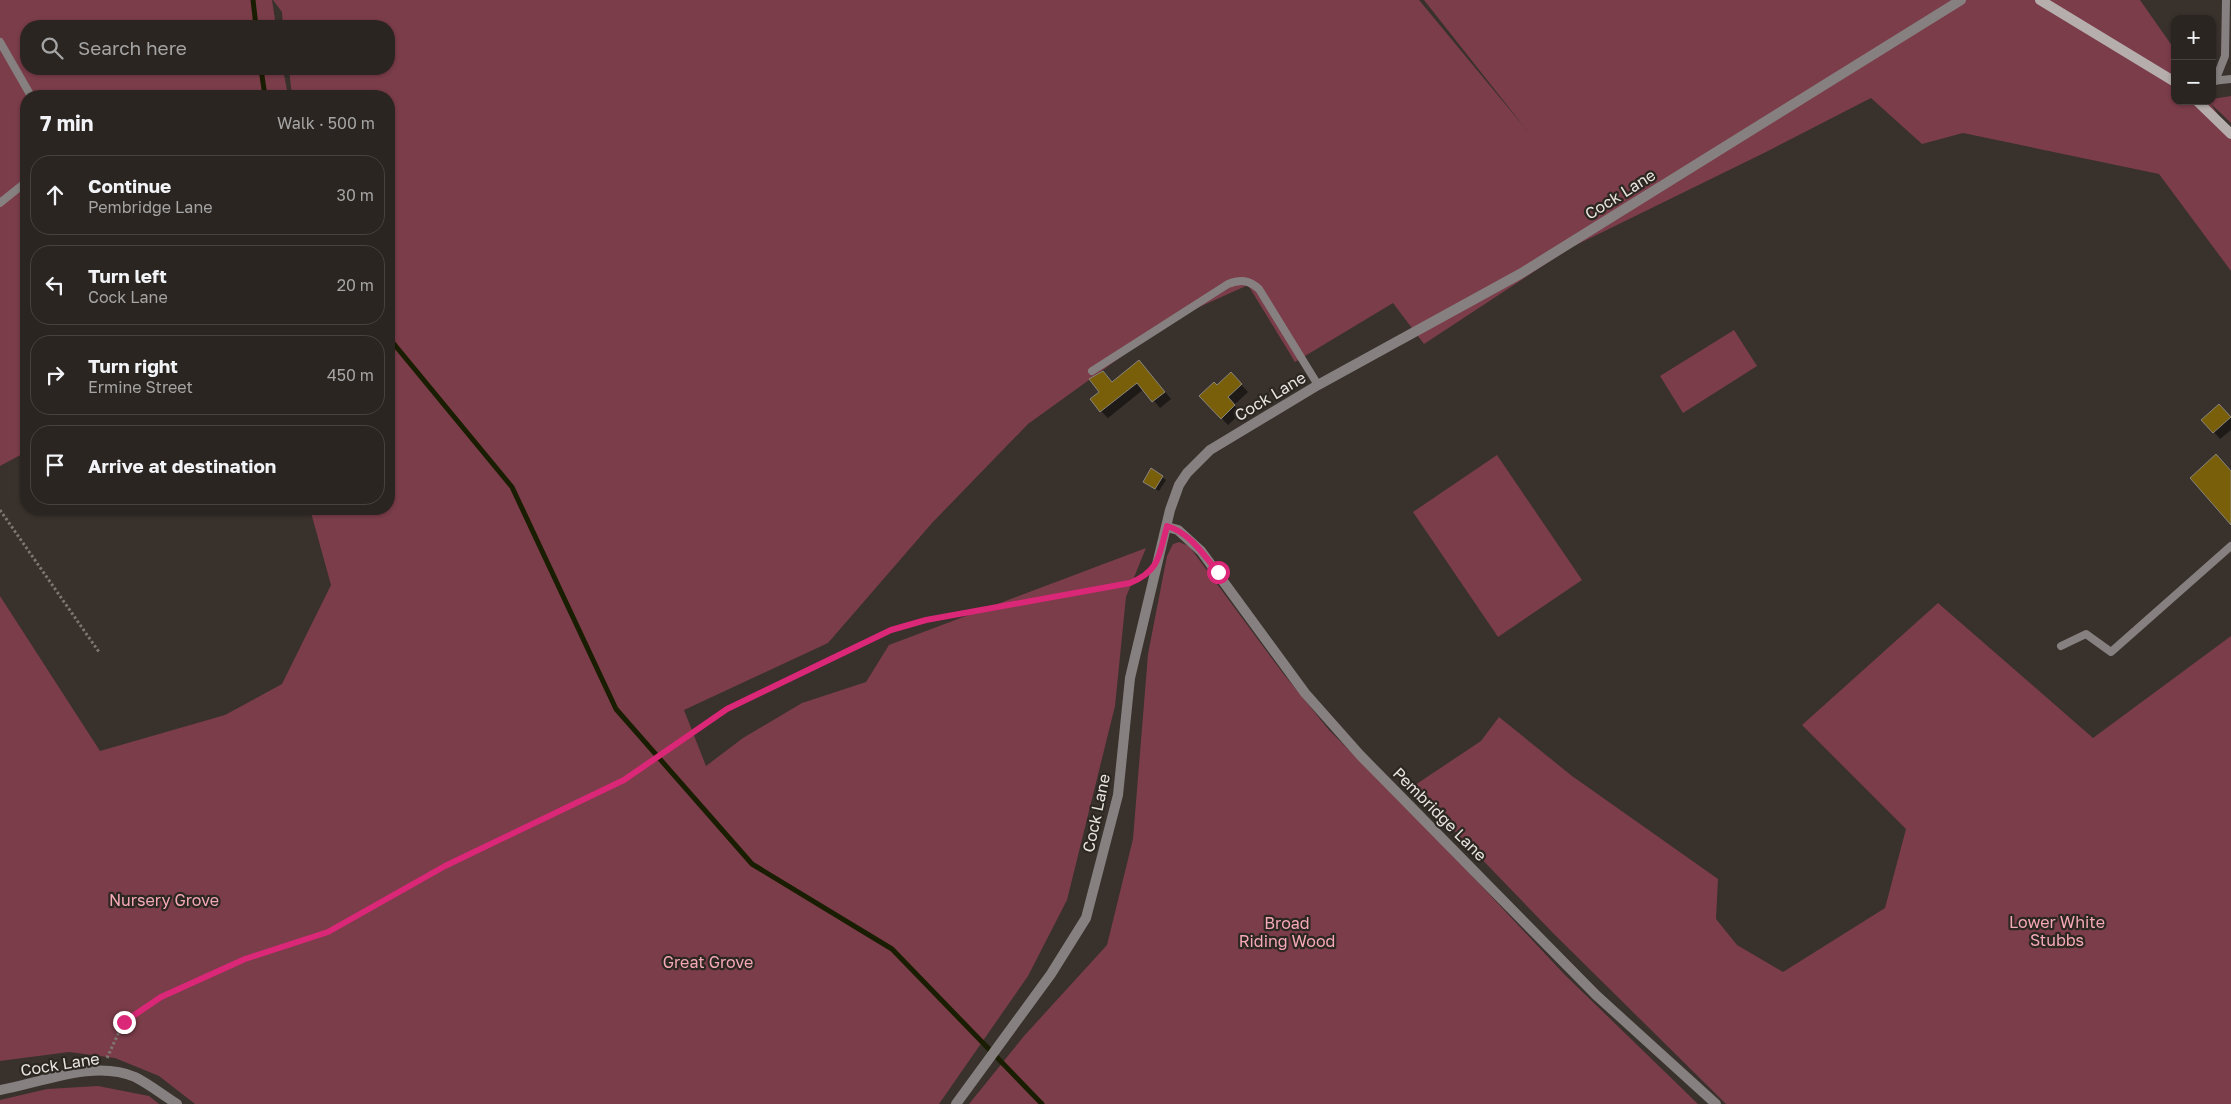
<!DOCTYPE html>
<meta charset="utf-8">
<style>
:root{--surface:#2a2521;--page:#322d2a;--text:#f1f3f6;--muted:#a5a5a5;--line:#46423f}
body{margin:0;font-family:"Golos Text",sans-serif;background:var(--page);color:var(--text)}
.controls{position:absolute;right:15px;top:15px;display:grid;overflow:hidden;border-radius:10px;box-shadow:0 1px 4px #0004}
.controls button{width:45px;height:45px;display:grid;place-items:center;padding:0;border:0;border-bottom:1px solid var(--line);background:var(--surface);color:var(--text);font:25px sans-serif}
.stop{position:absolute;width:15px;height:15px;margin:-11px;border:4px solid #db2777;border-radius:50%;background:#fff}
.stop.end{background:#db2777;border-color:#fff;box-shadow:0 1px 5px #0008}
.list{margin:0;padding:0;list-style:none}
h2{display:flex;justify-content:space-between;align-items:center;height:65px;margin:0;padding:0 20px;font-size:21px}
h2 small{font-size:16px;font-weight:400;color:var(--muted)}
.list li{display:grid;grid-template-columns:32px 1fr auto;gap:15px;align-items:center;box-sizing:border-box;height:80px;margin:0 10px 10px;padding:0 10px;border:1px solid var(--line);border-radius:20px}
.list b{display:block;font-size:19px;white-space:nowrap}
.list p{margin:0;font-size:16px;white-space:nowrap;color:var(--muted)}
.list em{font-size:16px;font-style:normal;color:var(--muted)}
.icon{flex:none;width:28px;height:28px;fill:none;stroke:currentColor;stroke-width:2;stroke-linecap:round;stroke-linejoin:round}
.map{position:relative;flex:none;width:2231px;height:1104px;overflow:hidden}
.search{position:absolute;background:var(--surface);box-shadow:0 1px 4px #0004;left:20px;top:20px;width:375px;height:55px;display:flex;align-items:center;gap:12px;box-sizing:border-box;padding:0 18px;border-radius:20px;color:var(--muted);font-size:19px}
.panel{position:absolute;background:var(--surface);box-shadow:0 1px 4px #0004;left:20px;top:90px;width:375px;height:425px;border-radius:20px}
.map>svg:first-child{display:block}
</style>
<div class="map">
<svg width="2231" height="1104" viewBox="0 0 2231 1104">
<rect width="100%" height="100%" fill="#38312c"/>
<!-- green -->
<g fill="#7b3d4a">
<polygon points="0,0 272,0 276,26 26,26 26,69 283,69 288,96 26,96 26,452 0,466"/>
<polygon points="273,0 1419,0 1529,133 1424,0 2140,0 2175,50 2175,101 2212,101 2212,99 2231,96 2231,123 2210,103 2231,133 2231,271 2159,174 1963,133 1922,144 1871,98 1766,152 1570,248 1424,344 1393,303 1295,362 1248,285 1175,318 1028,424 932,523 828,643 684,710 706,766 743,738 802,703 866,682 889,645 1146,548 1126,597 1115,706 1067,900 1028,976 939,1104 195,1104 159,1076 115,1058 69,1052 0,1061 0,596 100,751 225,715 282,684 331,585 310,509 389,509 389,96 292,96 289,69 389,69 389,26 283,26 282,12"/>
<polygon points="1734,330 1757,366 1683,413 1660,376"/>
<polygon points="1497,455 1582,580 1498,637 1413,512"/>
<polygon points="1179,542 1189,546 1282,672 1329,730 1431,832 1564,974 1698,1104 969,1104 1024,1036 1107,945 1133,839 1148,654 1167,556 1173,544"/>
<polygon points="1938,603 2093,738 2231,636 2231,1104 1726,1104 1553,933 1412,787 1481,741 1499,717 1572,776 1718,879 1716,919 1737,945 1783,972 1885,908 1906,829 1802,725"/>
<polygon points="98,1086 149,1096 159,1104 0,1104 0,1100 47,1089"/>
</g>
<!-- shadow -->
<g fill="#0007">
<polygon points="1146,369 1171,399 1160,408 1144,389 1108,418 1101,411 1103,372 1113,383"/>
<polygon points="1231,374 1248,392 1234,405 1241,413 1228,425 1201,396 1217,387"/>
<polygon points="2219,406 2231,418 2231,430 2220,439 2214,432"/>
<polygon points="1151,470 1166,480 1159,491 1144,482"/>
</g>
<g fill="none" stroke-linecap="round" stroke-linejoin="round">
<!-- stream -->
<g stroke="#191d01" stroke-width="5">
<polyline points="253,0 256,26"/>
<polyline points="261,69 265,96"/>
<polyline points="389,338 512,487 616,709 752,864 892,949 1042,1104"/>
</g>
</g>
<!-- building -->
<g fill="#795f09" stroke="#88857c">
<polygon points="1139,360 1165,392 1152,402 1137,383 1100,412 1090,399 1099,392 1089,379 1103,371 1112,382"/>
<polygon points="1231,372 1242,384 1228,397 1235,405 1221,419 1199,396 1214,382 1217,385"/>
<polygon points="2219,404 2231,417 2213,433 2201,420"/>
<polygon points="2216,454 2231,471 2231,525 2190,478"/>
<polygon points="1151,468 1163,476 1155,489 1143,482"/>
</g>
<g fill="none" stroke-linecap="round" stroke-linejoin="round">
<!-- path -->
<g stroke="#7d7772" stroke-width="3" stroke-dasharray="2.5 2.5" stroke-linecap="butt">
<polyline points="0,510 99,652"/>
<polyline points="107,1058 124,1021 161,997 245,959 328,931 445,866 625,780 727,709 891,630 927,620 1130,583 1140,579"/>
</g>
<!-- lane -->
<g stroke="#868180" stroke-width="8">
<polyline points="0,42 31,96"/>
<polyline points="2212,81 2231,79"/>
<polyline points="2215,81 2225,56 2226,0"/>
<polyline points="0,203 26,182"/>
<path d="M1092,371l136,-87c13,-5 21,-4 31,5l59,96"/>
<polyline points="2061,646 2086,634 2111,652 2231,546"/>
</g>
<!-- street -->
<g stroke="#868180" stroke-width="10">
<polyline points="1167,527 1178,530 1201,551 1305,693 1360,755 1596,995 1716,1104"/>
<path d="M0,1090c41,-7 94,-31 135,-13 14,7 28,18 42,27"/>
<polyline points="956,1104 1051,974 1086,918 1118,795 1130,678 1170,510 1179,485 1187,473 1210,450 1318,385 1520,274 1961,0"/>
</g>
<!-- secondary -->
<g stroke="#b5aeac" stroke-width="10">
<polyline points="2040,0 2175,82"/>
<polyline points="2197,101 2231,134"/>
</g>
</g>
<g fill="none" stroke-linecap="round" stroke-linejoin="round">
<!-- route -->
<path stroke="#db2777" stroke-width="6" d="M124,1022l37,-25 84,-38 83,-27 117,-66 179,-86 103,-71 164,-79 35,-10 204,-37c30,-12 29,-28 37,-57 23,7 36,28 51,46"/>
</g>
<g text-anchor="middle" dominant-baseline="central" stroke-width="4.5" stroke-linejoin="round" paint-order="stroke">
<!-- street labels -->
<g font-size="16" fill="#e8e4e0" stroke="#2d2722">
<text transform="translate(1620 194) rotate(-32)">Cock Lane</text>
<text transform="translate(1270 396) rotate(-31)">Cock Lane</text>
<text transform="translate(1096 813) rotate(-78)">Cock Lane</text>
<text transform="translate(1440 814) rotate(45)">Pembridge Lane</text>
<text transform="translate(60 1064) rotate(-9)">Cock Lane</text>
</g>
<!-- park labels -->
<g font-size="16" fill="#f5a9b6" stroke="#2d2722">
<text x="164" y="900">Nursery Grove</text>
<text x="2057" y="922">Lower White<tspan x="2057" dy="18">Stubbs</tspan></text>
<text x="1287" y="923">Broad<tspan x="1287" dy="18">Riding Wood</tspan></text>
<text x="708" y="962">Great Grove</text>
</g>
</g>
</svg>
<div class="controls">
<button>+</button>
<button>−</button>
</div>
<div class="stop" style="left:1218px;top:572px"></div>
<div class="stop end" style="left:124px;top:1022px"></div>
<div class="search"><svg class="icon" aria-label="search" viewBox="0 0 24 24"><circle cx="10" cy="10" r="6"/><path d="M15 15l6 6"/></svg>Search here</div>
<section class="panel">
<h2>7 min<small>Walk · 500 m</small></h2>
<ul class="list">
<li><svg class="icon" aria-label="ahead" viewBox="0 0 24 24"><path d="M12 20V5M6 11l6-6 6 6"/></svg><div><b>Continue</b><p>Pembridge Lane</p></div><em>30 m</em></li>
<li><svg class="icon" aria-label="left" viewBox="0 0 24 24"><path d="M17 20v-9H6M10 6l-5 5 5 5"/></svg><div><b>Turn left</b><p>Cock Lane</p></div><em>20 m</em></li>
<li><svg class="icon" aria-label="right" viewBox="0 0 24 24"><path d="M7 20v-9h11M14 6l5 5-5 5"/></svg><div><b>Turn right</b><p>Ermine Street</p></div><em>450 m</em></li>
<li><svg class="icon" aria-label="arrive" viewBox="0 0 24 24"><path d="M6 21V4h12l-3 4 3 4H6"/></svg><div><b>Arrive at destination</b></div></li>
</ul>
</section>
</div>
